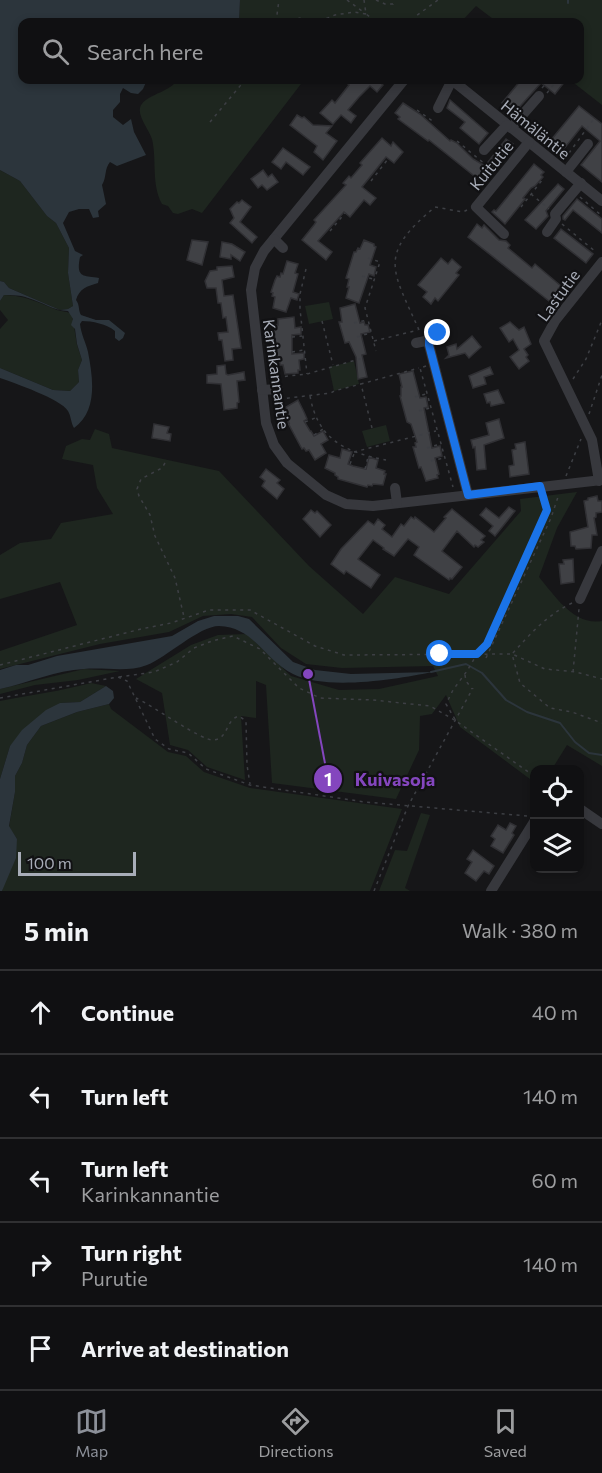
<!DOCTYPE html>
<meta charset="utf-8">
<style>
:root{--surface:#101012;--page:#1e1e20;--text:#f1f3f6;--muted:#9c9d9f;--line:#303032;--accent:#8c9099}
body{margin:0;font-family:Commissioner,sans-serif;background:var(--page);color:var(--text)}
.controls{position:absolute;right:18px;bottom:18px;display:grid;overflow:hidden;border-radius:12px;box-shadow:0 3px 9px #0003}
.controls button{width:54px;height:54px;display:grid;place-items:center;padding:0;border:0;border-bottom:2px solid var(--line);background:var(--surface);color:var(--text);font:30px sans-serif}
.scale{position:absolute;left:18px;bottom:15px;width:118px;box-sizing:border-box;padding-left:6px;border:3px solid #a8adb8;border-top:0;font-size:16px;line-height:21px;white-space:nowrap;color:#a8adb8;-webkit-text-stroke:4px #111113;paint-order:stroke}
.stop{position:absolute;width:18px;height:18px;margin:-14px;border:4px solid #1a73e8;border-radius:50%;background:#fff}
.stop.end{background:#1a73e8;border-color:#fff;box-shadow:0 2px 6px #0008}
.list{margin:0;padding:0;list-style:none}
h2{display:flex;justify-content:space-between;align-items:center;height:78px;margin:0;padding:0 24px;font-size:26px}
h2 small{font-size:20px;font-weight:400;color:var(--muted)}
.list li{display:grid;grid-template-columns:39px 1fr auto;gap:18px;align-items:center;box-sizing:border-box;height:84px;padding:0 24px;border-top:2px solid var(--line)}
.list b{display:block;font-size:22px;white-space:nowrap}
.list p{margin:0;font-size:20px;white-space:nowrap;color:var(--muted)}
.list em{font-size:20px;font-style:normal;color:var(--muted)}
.icon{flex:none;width:33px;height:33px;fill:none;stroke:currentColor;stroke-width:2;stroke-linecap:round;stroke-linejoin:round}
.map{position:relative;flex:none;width:602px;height:891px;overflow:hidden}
.search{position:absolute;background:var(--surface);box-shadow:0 3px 9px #0003;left:18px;right:18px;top:18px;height:66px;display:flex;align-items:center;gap:15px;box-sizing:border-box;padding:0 21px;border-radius:12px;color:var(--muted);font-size:22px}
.sheet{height:498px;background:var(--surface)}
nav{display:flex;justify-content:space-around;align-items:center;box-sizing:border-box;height:84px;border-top:2px solid var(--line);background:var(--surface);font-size:16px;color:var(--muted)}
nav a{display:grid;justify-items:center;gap:3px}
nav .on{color:var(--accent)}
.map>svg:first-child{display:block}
</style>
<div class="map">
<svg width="602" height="891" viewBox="0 0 602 891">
<rect width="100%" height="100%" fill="#161618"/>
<!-- green -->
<g fill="#1e261f">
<polygon points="240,0 602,0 602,105 570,80 580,80 580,22 497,22 476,6 461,22 239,22"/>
<path d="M172,80h132l-102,133 -10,-4 -14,5 -5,-1 -5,-7 -6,-2c-11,-20 -5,-44 -10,-65 -3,-9 -14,-22 -12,-31 3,-12 25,-15 34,-24z"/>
<polygon points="0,170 20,181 47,216 56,223 69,248 68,273 73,306 68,309 60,310 9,288 4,282 0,281"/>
<path d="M4,295c23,1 33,7 53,15 6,2 10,1 15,4l5,31 5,15 -4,10 1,12 -9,9 -17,-1 -53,-22v-39l8,-9 -8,-10v-9z"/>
<polygon points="329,302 333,319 309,324 305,306"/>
<polygon points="354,361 359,384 334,391 329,367"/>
<polygon points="386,425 390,441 367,447 362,431"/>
<path d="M95,429l14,5 3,14 107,23 90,95 54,48 32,-37 54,17 72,-83 -1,-12 57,-7 -20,36 -18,49c16,19 35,49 63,44v145l-35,-21 -15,24 -18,1v12l-74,-55 -14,-32 -14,19 -12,2 -1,34 -23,49 -124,-16 -6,-98 -10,-4v37l-15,-2 4,64 -38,-13 -19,-17 -18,-5 -8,-52 -26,-14 55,-34 27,-10 29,-1 44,42 48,14 40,-1 59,-13 -5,-10 -91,2 -36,-4 -25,-16 -29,-31 -21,-3 -28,2 -34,16 -69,12 -100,25v-18l77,-26 -17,-43 -60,17v-44l20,-12 31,-4 10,-16 52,-9 -16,-26 -4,-23 -31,-6 4,-13 16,-7 8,1z"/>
<polygon points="84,669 120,671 78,680 35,685 0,694 0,689"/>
<path d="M91,683l15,3 -26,16 -20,1 -50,43 -10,33v-78c31,-6 61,-10 91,-18z"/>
<polygon points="109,704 111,709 168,752 186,756 204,772 250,788 402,809 370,891 2,891 17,839 9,827 15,792 15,776 22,763 27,745 41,726 77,712"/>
<polygon points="421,813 430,815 405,888 410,891 379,891 395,850 407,851"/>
</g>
<!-- water -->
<g fill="#2c353c">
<path d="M0,0h240l-1,22h-217v58h125l-4,9 -5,5 -7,-1 -8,-5 -3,6v8l-7,8v7l10,8 8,-6 3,13 12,23 -29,11 -7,-4c-6,7 -3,15 -8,23l4,19 -8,7 1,6 -6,1 -4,-9h-10l-10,3 -6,11 12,28 8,4 -3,2c-4,20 2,19 19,21l-1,5c-11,3 -19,6 -22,17 4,5 2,10 5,15l15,5h13l16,13 -2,5 -4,3 -4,-3v-7c-8,-7 -23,-10 -33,-10l-2,3c1,10 6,19 8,28 5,26 10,59 -14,76 -3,-5 -3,-12 -6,-17 -7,-12 -54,-28 -68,-33v-10l53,22 17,1 9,-9 -1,-12 4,-10 -5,-16 -2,-15 -4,-4 2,-6 -5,-8c-14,0 -26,-9 -40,-13 -7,-3 -16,-3 -24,-3l-4,6v5v-25l4,1 5,6 51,22 8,-1 5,-3 -5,-33 1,-25 -13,-25 -9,-7 -27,-35 -20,-11z"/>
<path d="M214,616h24l11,3 44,43 22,8 36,4 82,-2c-36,7 -106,19 -140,2 -28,-14 -39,-47 -74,-48 -20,0 -53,32 -72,39 -21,8 -41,2 -63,4 -28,1 -56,14 -84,20v-19l16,-5h12l29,-9 115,-20 26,-15z"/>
<polygon points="106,686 113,691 114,698 109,704 77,712 41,726 27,745 22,763 15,776 15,792 9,826 17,839 16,858 2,891 0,891 0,779 10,746 22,730 46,710 60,703 80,702"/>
</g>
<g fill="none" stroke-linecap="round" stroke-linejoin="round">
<!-- stream -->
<g stroke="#2c353c" stroke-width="2">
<polyline points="568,0 568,3"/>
<polyline points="431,672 466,664 482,673 506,700 527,712 560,723 575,742 589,753 602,755"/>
</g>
</g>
<!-- building -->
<g fill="#404145" stroke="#303034" stroke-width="1.5">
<polygon points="344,80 377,80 383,85 377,92 370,86 359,97 348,110 356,116 351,123 341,115 333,124 320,113 332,100 335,103 349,85"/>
<polygon points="521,80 566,80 555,94 541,83 514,113 502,103"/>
<polygon points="450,100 488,133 479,144 460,128 465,122 447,108"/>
<polygon points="403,103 420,114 450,141 451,140 457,143 473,159 485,166 506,139 513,144 483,183 429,140 428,141 398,119 400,117 395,113"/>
<polygon points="579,106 602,124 602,182 581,165 600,141 582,126 563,150 551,140"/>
<polygon points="297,115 302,118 304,117 313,125 332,126 326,133 337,141 323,160 314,152 317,146 290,125"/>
<polygon points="382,138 391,146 393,142 403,152 394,163 386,157 362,187 376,198 370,205 364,200 350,217 344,212 318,241 332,252 326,260 302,240 314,225 316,222 314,220 346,185 343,183 349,176 351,178 362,165 360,163"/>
<polygon points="283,148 310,167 303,175 286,162 281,169 272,162"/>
<polygon points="534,164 544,172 541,175 543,177 535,186 531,188 523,198 525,199 505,224 492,212 494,210 496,211"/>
<polygon points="263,170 268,177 272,174 278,182 267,190 262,185 258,188 251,179"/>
<polygon points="558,184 564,189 546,211 548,216 536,229 525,220"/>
<polygon points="577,199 602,219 602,233 573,210 565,220 563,219 563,216"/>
<polygon points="242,200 251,207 240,222 257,237 252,243 230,223 234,218 230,209 237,202 239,203"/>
<polygon points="477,224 482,228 484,225 499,240 506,241 510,245 508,248 532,268 535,264 561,286 558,289 563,293 554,305 468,237"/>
<polygon points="561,229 593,254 586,263 554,238"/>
<polygon points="192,240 208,242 202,265 187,260"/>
<polygon points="364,240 374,244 374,246 376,247 370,265 376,267 374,276 369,274 359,303 346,298 349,287 347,287 349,279 346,278 354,252 356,252 358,248 360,249"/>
<polygon points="222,242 232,244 245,252 240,261 231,255 231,259 220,257"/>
<polygon points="441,258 448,264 452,259 461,267 456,273 459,275 438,301 435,298 431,304 423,297 427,292 418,285"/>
<polygon points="287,261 298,264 295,273 298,274 293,292 299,294 297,300 291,298 286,312 273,308 275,297 272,296 273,293 271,292 275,280 277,276 280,277 281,273 283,274"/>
<polygon points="232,266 234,277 222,280 224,296 233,295 241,348 232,349 233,360 225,361 222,340 219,340 218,333 228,332 226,317 223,318 221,303 218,303 216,288 207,288 205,281 210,271 217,270 217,267"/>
<polygon points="355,304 360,323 364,322 365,325 368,325 370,332 361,334 366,354 362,355 367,377 358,379 356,357 349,342 345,343 339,322 342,322 340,308"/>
<polygon points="294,317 295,328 301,327 301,334 292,335 292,354 304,353 304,359 299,360 300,370 298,370 298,373 285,374 283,365 280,365 280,360 278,361 274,330 276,330 276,325 278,325 278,319"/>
<polygon points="510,322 519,330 524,327 531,344 524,349 528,355 526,357 529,361 519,369 510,357 519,350 513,339 509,342 500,328"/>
<polygon points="472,336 481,347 469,358 465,353 446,358 449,355 447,347 456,344 457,349"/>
<polygon points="225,365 226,374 228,375 244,372 245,380 237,381 239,402 237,403 237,408 224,410 221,384 207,383 207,375 217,374 217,366"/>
<polygon points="490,367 493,374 484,377 486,384 473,388 469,376"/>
<polygon points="413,371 420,398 426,397 428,407 424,408 432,448 440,446 442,456 435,458 439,474 437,475 438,478 426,481 421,467 419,468 413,447 416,447 415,443 417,442 411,424 407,422 400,396 401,396 401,387 402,387 399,374"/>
<polygon points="498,390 504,403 491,406 490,402 487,403 484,394"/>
<polygon points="298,400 304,412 307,419 304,421 310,431 311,431 314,436 323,431 328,440 321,444 326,453 315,460 309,450 306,451 304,448 302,449 288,423 289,423 287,419 289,417 286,407"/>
<polygon points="499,419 504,438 484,445 486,469 477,470 475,447 473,448 471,440 489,435 486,423"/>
<polygon points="154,424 169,427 167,433 171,434 170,441 152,438"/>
<polygon points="525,442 529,474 510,477 509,466 514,465 512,450 516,449 515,444"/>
<polygon points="342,449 352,452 348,464 353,466 366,469 369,457 378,460 376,468 385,471 384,474 386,474 383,485 373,484 372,486 368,485 367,487 338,479 338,477 335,475 335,473 325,468 329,455 340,458"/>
<polygon points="266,469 280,480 277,483 284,489 277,499 262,486 265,481 260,477"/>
<polygon points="597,496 598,501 602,501 602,512 596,513 596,517 594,518 597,535 592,535 591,548 576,549 575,546 571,546 570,532 588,527 584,501 588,500 588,498"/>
<polygon points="509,507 515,511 495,536 489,531 493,526 480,515 486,508 499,518"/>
<polygon points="452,509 485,536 481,540 484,542 478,547 475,545 474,547 457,531 442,551 462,567 452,579 450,578 449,580 414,555 419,547 408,539 394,556 383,549 384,548 373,540 358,559 380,575 371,588 346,571 344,574 331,564 341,549 368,521 374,525 378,519 385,525 382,529 392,537 401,524 404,526 411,517 414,519 415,517 434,532 446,518 444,517"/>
<polygon points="311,510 315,513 317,511 331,525 320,537 303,519"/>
<polygon points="573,559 574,582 561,584 559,564 564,564 563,560"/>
<polygon points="510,823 516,826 512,833 514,835 503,853 491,846 495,839 491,836 498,825 506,830"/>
<polygon points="473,850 494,866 489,874 484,871 476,881 465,873 472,862 467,859"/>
</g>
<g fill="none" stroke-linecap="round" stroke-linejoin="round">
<!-- path -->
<g stroke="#3d3f44" stroke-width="1.5" stroke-dasharray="3 4.5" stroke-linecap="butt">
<polyline points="347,0 366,14"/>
<polyline points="364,0 366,14 377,22"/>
<polyline points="376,0 385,4 393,4 394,0"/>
<polyline points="276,22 279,0"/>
<polyline points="283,22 301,18 318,22 335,15 354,12 366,14"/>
<polyline points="415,22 416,16 438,0"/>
<polyline points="542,88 549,80"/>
<polyline points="547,93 557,80"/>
<polyline points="417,110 431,120 434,117"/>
<polyline points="210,122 245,80"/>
<polyline points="457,141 486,165"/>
<polyline points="569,153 593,120"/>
<polyline points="371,181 388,159"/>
<polyline points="531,194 549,209"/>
<polyline points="580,197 602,216"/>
<polyline points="521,207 543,179"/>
<polyline points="562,224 596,252"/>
<polyline points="330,231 345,213"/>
<polyline points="368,258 380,262 365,308 376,351"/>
<polyline points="306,269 300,294 300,309 307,374"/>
<polyline points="362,276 373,279"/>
<polyline points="322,321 333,365"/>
<polyline points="354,323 367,320"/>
<path d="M419,330c-27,-61 -42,-75 16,-123l28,5 4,-2"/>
<polyline points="292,337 302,336"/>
<polyline points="357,337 370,333"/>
<polyline points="374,341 418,330"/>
<polyline points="292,352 304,350"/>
<polyline points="426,366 420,368 453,487"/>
<polyline points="270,378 307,374 363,358"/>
<polyline points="573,379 586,359 602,320"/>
<path d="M310,396c8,44 35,56 76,64"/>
<polyline points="415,397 426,394"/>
<polyline points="272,400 331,393 334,391 361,384"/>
<polyline points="419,411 430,408"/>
<polyline points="589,414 602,375"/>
<polyline points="305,422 315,418"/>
<polyline points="372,428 361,384 419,368"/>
<polyline points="314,435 323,429"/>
<polyline points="427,448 440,444"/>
<polyline points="354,452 436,431"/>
<polyline points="431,461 444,458"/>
<polyline points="165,463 162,468 141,479 137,489 139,496 150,515 155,536 175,578 184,617"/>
<polyline points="350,464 354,454"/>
<polyline points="365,469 368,457"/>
<polyline points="566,476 581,439"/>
<path d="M572,603c-25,12 -41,30 -60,51l8,29 30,25 22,4 30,11"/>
<polyline points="486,658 551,518 559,494"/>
<polyline points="0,665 141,629 171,623 209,610 250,610 315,646 344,655 512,654 545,669 576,672 602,679"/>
<polyline points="573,672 579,609"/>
<polyline points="465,675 466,681 472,689"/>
<polyline points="119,677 154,672 177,662 194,648 212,641 233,636 260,649 299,688 320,698 373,700 430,706 456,721"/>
<polyline points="0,698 118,677 127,681 155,739 169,749 188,753 206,769 250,785 365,802 527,816"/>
<path d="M136,698c16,7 67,44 78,42 15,-2 11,-20 25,-24l7,5 1,44 3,19"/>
<polyline points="534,776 456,721 446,704 453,690 467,671 477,654 487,644 491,635 547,510 543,496"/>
<polyline points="374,891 408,806 473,688"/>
</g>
<!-- minor -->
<g stroke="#37383d" stroke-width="10">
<polyline points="404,80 264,251 255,268 251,290 266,423 274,445 287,463 326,495 346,504 373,506 602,480"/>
<polyline points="452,80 602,201"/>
<polyline points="438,108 452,80"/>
<polyline points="511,128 539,96"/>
<polyline points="484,150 507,125"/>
<polyline points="566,172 588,144"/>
<polyline points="547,232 556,219 555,214 581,183"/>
<polyline points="504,234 476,207 529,142"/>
<polyline points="274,239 283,248"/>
<polyline points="438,333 430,340 429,345 468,495"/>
<polyline points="416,343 430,340"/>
<polyline points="262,390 278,389"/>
<polyline points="599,481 592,440 544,341 555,321 602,262"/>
<polyline points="395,488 397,503"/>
<polyline points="580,599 602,551"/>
<polyline points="580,809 602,824"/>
<polyline points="491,891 534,822"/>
</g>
</g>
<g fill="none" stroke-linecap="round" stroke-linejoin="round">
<!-- route -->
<polyline stroke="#1a73e8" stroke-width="8" points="438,333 429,340 429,345 468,495 540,486 547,510 487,644 477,654 440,654"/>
</g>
<g text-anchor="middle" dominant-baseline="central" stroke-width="4.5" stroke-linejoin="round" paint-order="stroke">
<!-- street labels -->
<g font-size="16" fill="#a8adb8" stroke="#111113">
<text transform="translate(536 129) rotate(39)">Hämäläntie</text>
<text transform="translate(491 165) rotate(-51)">Kuitutie</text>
<text transform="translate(558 295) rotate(-54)">Lastutie</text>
<text transform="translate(277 374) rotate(82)">Karinkannantie</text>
</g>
</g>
<!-- callouts -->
<path fill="none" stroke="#8446be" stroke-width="2" d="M308 674L328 779"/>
<g fill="#8446be" stroke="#111113" stroke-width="2">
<circle cx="308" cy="674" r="6"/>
<circle cx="328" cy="779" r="15"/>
</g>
<g font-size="18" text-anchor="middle" font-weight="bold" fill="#fff">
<text x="328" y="786">1</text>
</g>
<g font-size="18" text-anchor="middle" font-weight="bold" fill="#8446be" stroke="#111113" stroke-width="4.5" stroke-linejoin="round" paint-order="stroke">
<text x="395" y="786">Kuivasoja</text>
</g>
</svg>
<div class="controls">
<button><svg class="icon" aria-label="locate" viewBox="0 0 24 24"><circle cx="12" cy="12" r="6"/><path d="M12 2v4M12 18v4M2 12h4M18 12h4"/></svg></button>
<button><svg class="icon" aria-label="layers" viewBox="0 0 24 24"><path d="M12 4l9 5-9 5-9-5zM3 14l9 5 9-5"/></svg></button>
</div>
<div class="scale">100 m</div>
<div class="stop" style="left:440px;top:654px"></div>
<div class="stop end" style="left:438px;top:333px"></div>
<div class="search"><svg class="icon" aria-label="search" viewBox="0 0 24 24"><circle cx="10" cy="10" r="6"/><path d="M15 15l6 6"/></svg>Search here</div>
</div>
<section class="sheet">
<h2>5 min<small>Walk · 380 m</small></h2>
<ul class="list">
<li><svg class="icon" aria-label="ahead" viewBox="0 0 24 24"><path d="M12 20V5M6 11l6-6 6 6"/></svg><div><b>Continue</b></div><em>40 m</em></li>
<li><svg class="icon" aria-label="left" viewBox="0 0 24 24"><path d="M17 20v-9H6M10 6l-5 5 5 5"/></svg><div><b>Turn left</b></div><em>140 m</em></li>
<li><svg class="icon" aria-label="left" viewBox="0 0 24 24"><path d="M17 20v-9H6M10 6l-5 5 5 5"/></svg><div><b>Turn left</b><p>Karinkannantie</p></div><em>60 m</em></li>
<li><svg class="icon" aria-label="right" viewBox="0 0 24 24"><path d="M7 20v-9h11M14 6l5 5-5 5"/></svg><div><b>Turn right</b><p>Purutie</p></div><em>140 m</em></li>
<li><svg class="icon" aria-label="arrive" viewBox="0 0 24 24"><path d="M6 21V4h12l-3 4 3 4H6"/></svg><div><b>Arrive at destination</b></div></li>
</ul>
</section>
<nav>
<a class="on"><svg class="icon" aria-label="map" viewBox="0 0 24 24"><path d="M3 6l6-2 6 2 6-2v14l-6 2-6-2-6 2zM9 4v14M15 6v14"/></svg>Map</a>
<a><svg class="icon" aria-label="directions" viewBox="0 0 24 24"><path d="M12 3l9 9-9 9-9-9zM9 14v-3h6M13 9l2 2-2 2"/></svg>Directions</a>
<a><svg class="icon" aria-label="saved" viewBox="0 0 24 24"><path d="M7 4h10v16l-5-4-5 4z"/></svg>Saved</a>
</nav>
